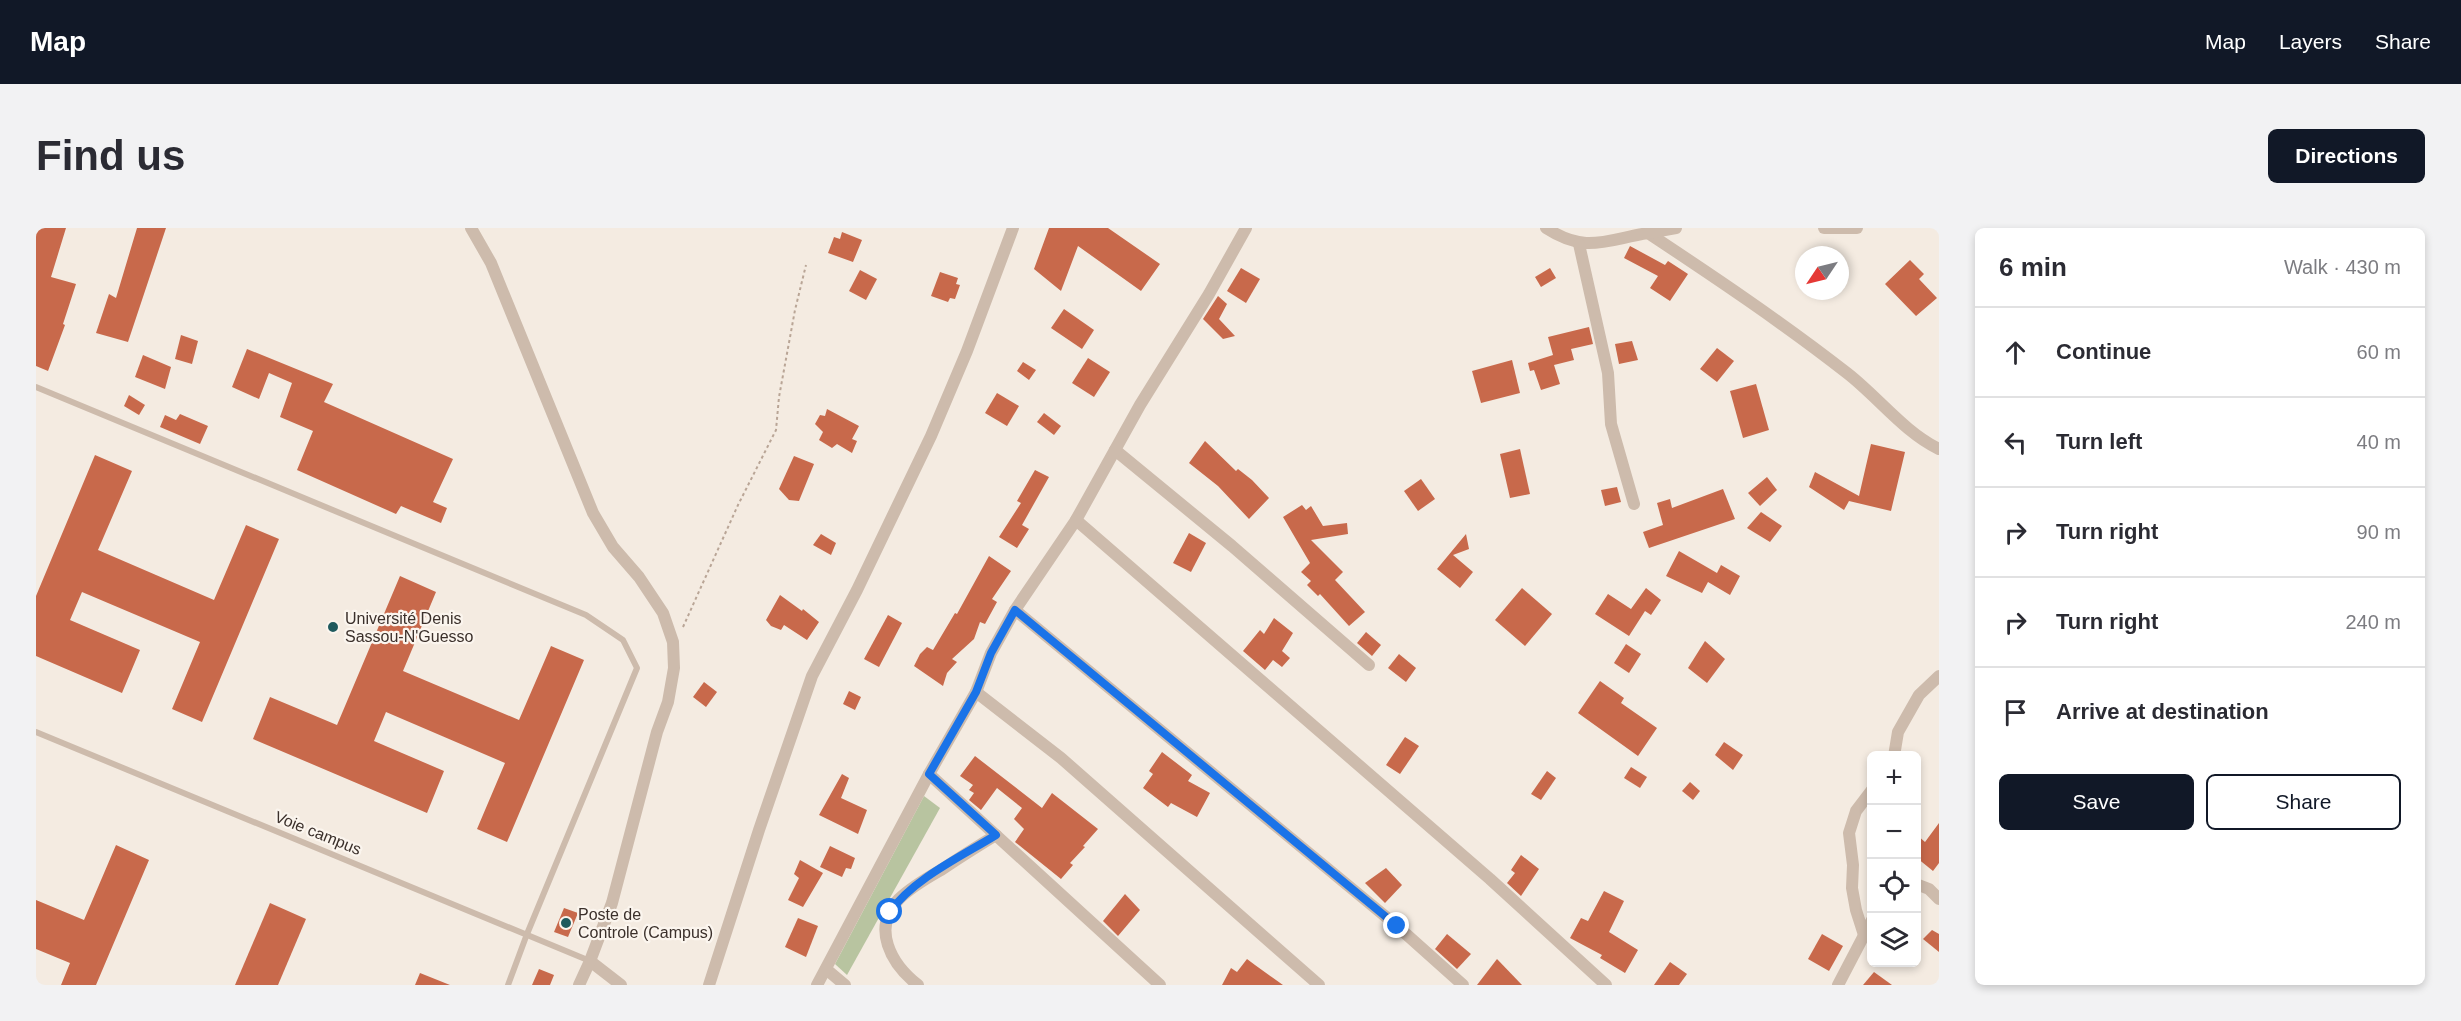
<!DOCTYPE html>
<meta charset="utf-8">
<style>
:root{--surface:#fff;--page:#f2f2f3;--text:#2b2b33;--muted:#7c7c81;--line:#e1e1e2;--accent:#111827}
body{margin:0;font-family:Helvetica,sans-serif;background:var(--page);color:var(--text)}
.controls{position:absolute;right:18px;bottom:18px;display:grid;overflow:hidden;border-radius:9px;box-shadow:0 3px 9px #0003}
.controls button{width:54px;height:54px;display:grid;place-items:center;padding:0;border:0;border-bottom:2px solid var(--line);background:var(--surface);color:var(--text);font:30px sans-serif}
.compass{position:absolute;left:1759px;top:18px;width:54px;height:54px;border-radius:50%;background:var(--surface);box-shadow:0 3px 9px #0003;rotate:235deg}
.stop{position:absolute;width:18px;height:18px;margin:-14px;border:4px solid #1a73e8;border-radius:50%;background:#fff}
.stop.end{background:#1a73e8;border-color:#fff;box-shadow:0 2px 6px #0008}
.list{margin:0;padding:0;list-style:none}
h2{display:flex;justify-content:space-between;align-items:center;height:78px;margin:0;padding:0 24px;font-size:26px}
h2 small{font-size:20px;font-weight:400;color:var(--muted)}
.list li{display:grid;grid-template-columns:39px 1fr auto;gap:18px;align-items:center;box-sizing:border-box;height:90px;padding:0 24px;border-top:2px solid var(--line)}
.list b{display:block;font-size:22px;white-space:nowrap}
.list em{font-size:20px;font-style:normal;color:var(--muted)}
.actions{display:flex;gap:12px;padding:18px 24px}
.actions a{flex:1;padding:14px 0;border:2px solid var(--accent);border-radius:9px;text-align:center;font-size:21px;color:var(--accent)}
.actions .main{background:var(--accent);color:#fff}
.icon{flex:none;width:33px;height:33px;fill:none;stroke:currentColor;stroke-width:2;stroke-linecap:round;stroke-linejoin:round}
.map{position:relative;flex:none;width:1903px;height:757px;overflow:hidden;border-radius:9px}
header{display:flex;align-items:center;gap:36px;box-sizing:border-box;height:84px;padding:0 30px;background:var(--accent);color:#fff}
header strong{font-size:28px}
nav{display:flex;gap:33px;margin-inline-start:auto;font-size:21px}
.intro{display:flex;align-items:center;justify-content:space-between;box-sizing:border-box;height:144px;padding:0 36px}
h1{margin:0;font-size:42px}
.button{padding:15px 27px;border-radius:9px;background:var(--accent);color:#fff;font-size:21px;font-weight:700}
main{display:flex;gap:36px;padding:0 36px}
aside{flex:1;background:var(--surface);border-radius:9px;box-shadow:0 3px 9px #0003}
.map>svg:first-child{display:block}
</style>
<header>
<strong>Map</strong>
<nav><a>Map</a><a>Layers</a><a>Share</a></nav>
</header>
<div class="intro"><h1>Find us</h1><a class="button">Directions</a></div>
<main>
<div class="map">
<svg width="1903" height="757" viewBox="0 0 1903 757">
<rect width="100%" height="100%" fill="#f4ebe1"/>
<!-- green -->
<polygon fill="#b8c4a0" points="888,568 904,580 811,747 799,736"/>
<!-- building -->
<g fill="#c8694b">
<polygon points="0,0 30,0 15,49 40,56 27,96 29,97 12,143 0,138"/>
<polygon points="101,0 130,0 92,114 60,105 73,66 80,70"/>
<polygon points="1013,0 1072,0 1124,36 1105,63 1042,18 1025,63 998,41"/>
<polygon points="806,4 826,12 817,34 792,25 798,9 804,11"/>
<polygon points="1594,18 1629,37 1632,33 1652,46 1634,73 1614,60 1622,48 1588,30"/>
<polygon points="1874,32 1888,46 1883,51 1901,70 1880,88 1849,56"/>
<polygon points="1205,40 1224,51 1210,75 1191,63"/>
<polygon points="1514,40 1520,50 1505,59 1499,49"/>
<polygon points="824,42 841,51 830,72 813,63"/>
<polygon points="904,44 922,50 920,56 924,57 919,71 914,70 912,74 895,68"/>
<polygon points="1182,68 1191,76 1183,91 1199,108 1187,111 1167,91"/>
<polygon points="1028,81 1058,102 1046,121 1015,100"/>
<polygon points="1553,99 1557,116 1535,121 1538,132 1518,137 1524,156 1505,162 1498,142 1494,143 1492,135 1517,127 1512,109"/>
<polygon points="145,107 162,113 156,136 139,131"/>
<polygon points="1596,113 1602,132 1583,136 1579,116"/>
<polygon points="1681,120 1698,133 1681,154 1664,141"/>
<polygon points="211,121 297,156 288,174 417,231 397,274 411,280 405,295 365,278 360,286 261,242 277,203 244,189 256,155 233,145 223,171 196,159"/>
<polygon points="107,127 135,139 129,161 99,149"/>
<polygon points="1052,130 1074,144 1058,169 1036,155"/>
<polygon points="1476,132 1484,165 1445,175 1436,143"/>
<polygon points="987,134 1000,142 993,152 981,143"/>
<polygon points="1720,156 1733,202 1707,210 1694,163"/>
<polygon points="961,165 983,178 971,198 949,185"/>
<polygon points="93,167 109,177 103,187 88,178"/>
<polygon points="791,181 823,198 816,211 821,213 816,225 801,216 796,220 783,212 787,204 779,196 784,187 789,188"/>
<polygon points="1008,185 1025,198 1018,207 1001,194"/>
<polygon points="144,186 172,198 164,216 124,199 129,187 140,192"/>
<polygon points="1169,213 1200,243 1202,241 1216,252 1233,270 1213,291 1182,258 1153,235"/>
<polygon points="1835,216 1869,224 1855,283 1813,273 1808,282 1773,259 1779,244 1823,268"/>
<polygon points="1484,221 1494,266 1474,270 1464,226"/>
<polygon points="59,227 96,243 62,322 178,372 210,297 243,311 166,494 136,481 164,414 46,364 34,392 104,422 86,465 0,428 0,368"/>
<polygon points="758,228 778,236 763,273 753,272 743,261"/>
<polygon points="999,242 1013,249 986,297 993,301 981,320 963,309 985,275 981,273"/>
<polygon points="1731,249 1741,262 1724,278 1712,265"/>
<polygon points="1385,251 1399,271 1382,283 1368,263"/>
<polygon points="1581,259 1585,274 1569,278 1565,262"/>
<polygon points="1687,261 1699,291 1613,320 1607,304 1627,297 1621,275 1634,271 1636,280"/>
<polygon points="1266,277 1270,282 1275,278 1287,298 1311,295 1312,306 1275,312 1307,344 1299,352 1329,384 1313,398 1284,366 1282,368 1271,357 1275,353 1265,344 1274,335 1247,289"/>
<polygon points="1725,284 1746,298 1734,314 1711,300"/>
<polygon points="1153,305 1170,315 1155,344 1137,335"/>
<polygon points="785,306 800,315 795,327 777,317"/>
<polygon points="1430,306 1433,321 1417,327 1437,344 1424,360 1401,341"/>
<polygon points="1643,323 1681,345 1685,337 1704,348 1694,367 1672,354 1666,365 1630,348"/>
<polygon points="953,328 975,343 956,371 961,374 949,396 944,394 938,411 916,431 921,434 911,445 907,458 878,438 884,426 891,419 897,422 919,385 921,386"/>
<polygon points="364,348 400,364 367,443 483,492 515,418 548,432 471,614 441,601 469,535 350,484 338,513 408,543 391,585 217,511 234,469 301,497"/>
<polygon points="1486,360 1516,386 1489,418 1459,392"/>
<polygon points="1610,360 1625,372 1615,387 1609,383 1593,408 1559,386 1572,366 1595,381"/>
<polygon points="744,367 766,383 767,381 783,394 771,412 748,397 745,402 735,398 730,392"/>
<polygon points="852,387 866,395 843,439 828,431"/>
<polygon points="1238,390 1257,405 1246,423 1254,430 1246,439 1237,432 1229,442 1207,423 1224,402 1228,406"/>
<polygon points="1330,404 1345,417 1336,428 1321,415"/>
<polygon points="1669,413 1689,431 1671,455 1652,440"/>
<polygon points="1590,416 1605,426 1593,445 1578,435"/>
<polygon points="1363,426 1380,440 1370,454 1352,440"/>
<polygon points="1564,453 1588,470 1585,475 1621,500 1602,528 1542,485"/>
<polygon points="668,454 681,464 670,479 657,469"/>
<polygon points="813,463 825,469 819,482 807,476"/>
<polygon points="1369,509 1383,518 1364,546 1350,537"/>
<polygon points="1688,514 1707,527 1697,542 1679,527"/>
<polygon points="1126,524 1156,547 1152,553 1174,565 1161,589 1135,575 1132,579 1107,560 1117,546 1113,543"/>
<polygon points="939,528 1006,580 1016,565 1062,601 1047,618 1049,619 1034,635 1037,637 1025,651 979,614 988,601 978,591 986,580 961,560 945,582 933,572 938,565 933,562 937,557 924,548"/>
<polygon points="1595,539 1611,549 1604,560 1588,550"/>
<polygon points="1511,543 1520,550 1505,572 1495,566"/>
<polygon points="806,546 813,550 805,570 831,582 822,606 783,587"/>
<polygon points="1654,554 1664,563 1657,572 1646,563"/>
<polygon points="1903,595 1903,635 1897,643 1881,630 1881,607 1889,614"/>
<polygon points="80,617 113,632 60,757 25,757 34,735 0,721 0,672 48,692"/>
<polygon points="794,618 819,630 815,641 810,640 806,649 784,639"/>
<polygon points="1485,627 1503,641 1485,668 1471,655 1479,645 1475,642"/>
<polygon points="764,632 787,645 767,679 752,672 763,650 758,646"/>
<polygon points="1350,640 1366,657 1349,675 1329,655"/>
<polygon points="1568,663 1588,673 1573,704 1602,722 1589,745 1564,730 1566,727 1534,710 1545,690 1552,693"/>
<polygon points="1089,666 1104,682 1082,708 1067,693"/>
<polygon points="234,675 270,691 242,757 199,757"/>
<polygon points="528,680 542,685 532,709 518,704"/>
<polygon points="762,690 782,698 770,729 749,719"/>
<polygon points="1896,702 1903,706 1903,724 1887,711"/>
<polygon points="1411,706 1435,726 1421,741 1399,721"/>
<polygon points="1786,706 1807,718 1793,743 1772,731"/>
<polygon points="1211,731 1219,737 1247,757 1186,757 1195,740 1201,744"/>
<polygon points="1461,731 1486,757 1441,757"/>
<polygon points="1634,734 1651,746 1643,757 1618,757"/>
<polygon points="503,741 518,747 514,757 496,757"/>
<polygon points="1838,744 1856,757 1827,757"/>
<polygon points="384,745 414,757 379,757"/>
</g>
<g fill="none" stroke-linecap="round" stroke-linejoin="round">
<!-- path -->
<polyline stroke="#b9a596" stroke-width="2" stroke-dasharray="3 3" stroke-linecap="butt" points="647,399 702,277 740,202 743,169 759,82 770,37"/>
<!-- service -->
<g stroke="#cdbbac" stroke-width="6">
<polyline points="0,159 550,387 587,412 601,440 491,706 472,757"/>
<polyline points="0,504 554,733"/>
</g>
<!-- minor -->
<g stroke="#cdbbac" stroke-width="12">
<polyline points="435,0 455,35 557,285 577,319 603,349 627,385 637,414 638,440 632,474 621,504 576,675 554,733 585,757"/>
<path d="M1510,0c40,26 59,12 102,5 68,45 135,90 199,140 31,24 57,59 92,76"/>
<polyline points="1788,0 1821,0"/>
<polyline points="1612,5 1640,0"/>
<polyline points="1543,16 1572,145 1575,196 1598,276"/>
<polyline points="1079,222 1196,318 1333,437"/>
<polyline points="1040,292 1454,651 1570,757"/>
<polyline points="979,382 1361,698 1427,757"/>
<polyline points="940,464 1025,530 1283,757"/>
<polyline points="1858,528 1862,504 1883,467 1903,448"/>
<polyline points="893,546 1124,757"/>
<polyline points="1880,656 1893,661 1903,671"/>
<polyline points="1828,707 1820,682 1816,660 1817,637 1813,605 1820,583 1836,562"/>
<polyline points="790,741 809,757"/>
<polyline points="543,757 554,733"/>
<polyline points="673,757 723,602 776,448 821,362 895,208 931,123 977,0"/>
<polyline points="781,757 893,546 940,464 955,425 979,382 1040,292 1104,177 1173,66 1210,0"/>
<path d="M882,757c-27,-21 -47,-57 -19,-86 12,-12 28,-21 42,-29 18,-12 37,-24 55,-35"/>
<polyline points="1802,757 1836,692"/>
</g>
</g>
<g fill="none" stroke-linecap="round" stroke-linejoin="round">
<!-- route -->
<path stroke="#1a73e8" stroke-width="8" d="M854,684c23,-33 72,-56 106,-77l-67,-61 47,-82 15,-39 24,-43 382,316"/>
</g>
<!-- markers -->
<g fill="#1f5a5e" stroke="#fbf5ee" stroke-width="2">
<circle cx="297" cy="399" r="6"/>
<circle cx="530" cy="695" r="6"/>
</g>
<g text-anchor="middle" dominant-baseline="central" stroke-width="4.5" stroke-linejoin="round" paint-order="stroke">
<!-- poi labels -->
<g font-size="16" fill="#3b302b" stroke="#fbf5ee" text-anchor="start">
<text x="309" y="390">Université Denis<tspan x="309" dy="18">Sassou-N'Guesso</tspan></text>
<text x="542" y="686">Poste de<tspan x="542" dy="18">Controle (Campus)</tspan></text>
</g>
<!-- street labels -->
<g font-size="16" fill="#3b302b" stroke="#fbf5ee">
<text transform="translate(282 605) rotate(22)">Voie campus</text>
</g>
</g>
</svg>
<div class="controls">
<button>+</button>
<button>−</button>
<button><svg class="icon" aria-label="locate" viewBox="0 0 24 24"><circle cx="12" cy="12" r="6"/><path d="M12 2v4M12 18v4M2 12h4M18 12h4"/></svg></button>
<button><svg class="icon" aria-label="layers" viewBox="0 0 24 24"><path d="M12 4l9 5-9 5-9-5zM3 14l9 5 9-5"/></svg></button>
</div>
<svg class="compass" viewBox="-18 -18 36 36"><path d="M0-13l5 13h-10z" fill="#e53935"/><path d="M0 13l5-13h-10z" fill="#7c7c81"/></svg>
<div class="stop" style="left:854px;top:684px"></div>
<div class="stop end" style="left:1361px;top:698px"></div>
</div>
<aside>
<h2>6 min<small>Walk · 430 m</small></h2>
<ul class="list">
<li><svg class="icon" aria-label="ahead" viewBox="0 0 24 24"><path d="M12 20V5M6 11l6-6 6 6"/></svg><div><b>Continue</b></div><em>60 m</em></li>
<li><svg class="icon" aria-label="left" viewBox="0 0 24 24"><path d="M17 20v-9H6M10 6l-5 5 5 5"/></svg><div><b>Turn left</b></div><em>40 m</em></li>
<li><svg class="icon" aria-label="right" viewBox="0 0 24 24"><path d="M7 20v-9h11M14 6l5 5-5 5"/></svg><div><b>Turn right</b></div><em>90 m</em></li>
<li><svg class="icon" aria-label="right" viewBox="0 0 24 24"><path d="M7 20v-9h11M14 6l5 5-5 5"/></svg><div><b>Turn right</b></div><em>240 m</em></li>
<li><svg class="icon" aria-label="arrive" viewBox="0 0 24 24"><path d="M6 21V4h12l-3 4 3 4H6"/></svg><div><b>Arrive at destination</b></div></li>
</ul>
<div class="actions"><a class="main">Save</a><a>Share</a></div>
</aside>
</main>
